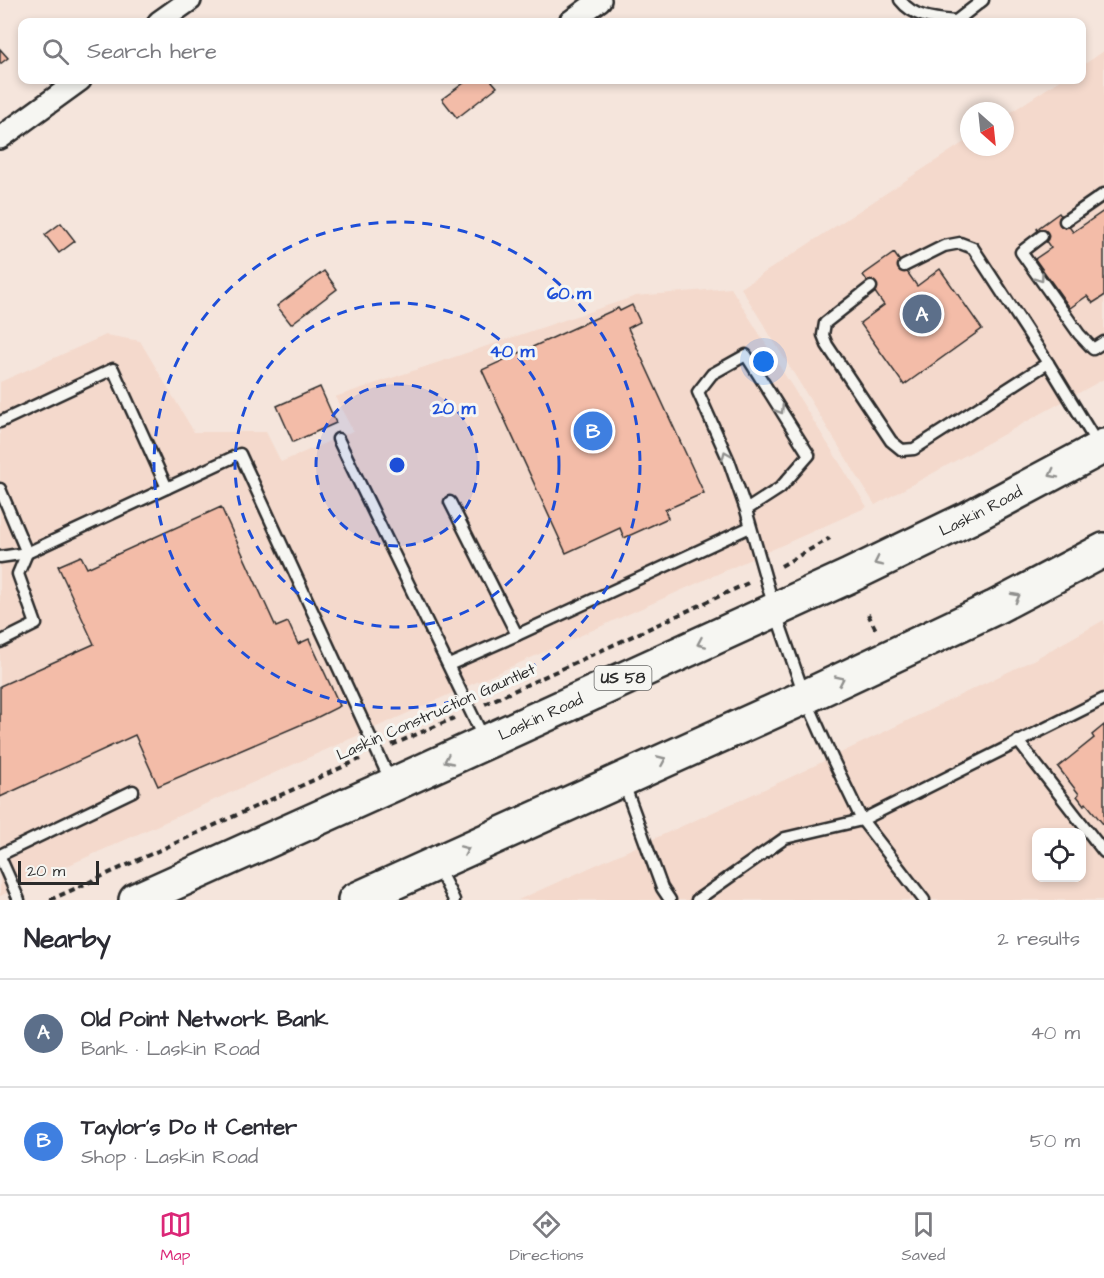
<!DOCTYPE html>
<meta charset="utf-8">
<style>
:root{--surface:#fff;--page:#f2f2f3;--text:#2b2b33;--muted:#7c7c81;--line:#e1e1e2;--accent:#db2777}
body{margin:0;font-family:"Architects Daughter",sans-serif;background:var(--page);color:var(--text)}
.controls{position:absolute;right:18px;bottom:18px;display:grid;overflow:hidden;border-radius:12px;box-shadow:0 3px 9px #0003}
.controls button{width:54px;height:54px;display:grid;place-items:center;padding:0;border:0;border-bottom:2px solid var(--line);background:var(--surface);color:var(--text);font:30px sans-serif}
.compass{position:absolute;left:960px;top:102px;width:54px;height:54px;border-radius:50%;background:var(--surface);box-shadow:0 3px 9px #0003;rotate:153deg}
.scale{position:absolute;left:18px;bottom:15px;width:81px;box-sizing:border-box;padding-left:6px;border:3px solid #2b2b2b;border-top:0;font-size:16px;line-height:21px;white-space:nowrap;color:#2b2b2b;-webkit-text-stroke:4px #f6f6f2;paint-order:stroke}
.you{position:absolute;left:764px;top:362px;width:21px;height:21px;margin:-15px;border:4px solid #fff;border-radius:50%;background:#1a73e8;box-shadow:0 0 0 9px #1a73e833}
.badge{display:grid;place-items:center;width:39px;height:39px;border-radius:50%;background:var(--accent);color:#fff;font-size:20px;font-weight:700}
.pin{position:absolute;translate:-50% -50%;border:3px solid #fff;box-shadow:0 2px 6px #0006}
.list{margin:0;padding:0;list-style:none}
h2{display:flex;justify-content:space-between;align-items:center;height:78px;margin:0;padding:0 24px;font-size:26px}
h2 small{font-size:20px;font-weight:400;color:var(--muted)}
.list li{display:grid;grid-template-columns:39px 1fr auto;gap:18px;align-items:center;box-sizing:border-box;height:108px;padding:0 24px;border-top:2px solid var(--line)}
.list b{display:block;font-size:22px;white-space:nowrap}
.list p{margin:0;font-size:20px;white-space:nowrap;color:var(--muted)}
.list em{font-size:20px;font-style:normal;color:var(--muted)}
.icon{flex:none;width:33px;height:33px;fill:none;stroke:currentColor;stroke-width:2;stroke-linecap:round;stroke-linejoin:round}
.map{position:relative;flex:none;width:1104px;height:900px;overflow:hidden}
.search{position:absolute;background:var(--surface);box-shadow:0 3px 9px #0003;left:18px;right:18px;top:18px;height:66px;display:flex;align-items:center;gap:15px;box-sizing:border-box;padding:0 21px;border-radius:12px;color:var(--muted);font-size:22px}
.sheet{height:294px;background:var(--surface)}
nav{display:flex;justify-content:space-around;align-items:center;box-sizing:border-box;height:84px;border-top:2px solid var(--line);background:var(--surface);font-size:16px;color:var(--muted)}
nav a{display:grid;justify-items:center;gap:3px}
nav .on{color:var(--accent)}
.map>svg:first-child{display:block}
</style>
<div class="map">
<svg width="1104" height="900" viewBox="0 0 1104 900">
<rect width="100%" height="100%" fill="#f5e5dc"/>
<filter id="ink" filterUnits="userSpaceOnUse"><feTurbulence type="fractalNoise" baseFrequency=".0167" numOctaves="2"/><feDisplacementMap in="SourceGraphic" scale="12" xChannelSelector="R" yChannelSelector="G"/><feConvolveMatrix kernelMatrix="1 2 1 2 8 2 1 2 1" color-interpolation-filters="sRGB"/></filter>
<g filter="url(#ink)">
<!-- built -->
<g fill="#f4d9cc" fill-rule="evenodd">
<polygon points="1104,51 1104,379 875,505 741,288 969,139 969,147 1005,147 1005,116 1060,80 1082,80 1082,66"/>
<polygon points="731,288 867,507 0,896 0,382 106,335 140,341 194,432 266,432 281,462 353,431 335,397 636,296"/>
<path d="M1104,620v280h-586l271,-122 244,-118zM1036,832h46v46h-46z"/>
</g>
<!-- building -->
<g fill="#f3bca8" stroke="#2b2b2b" stroke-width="1.5">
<polygon points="0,49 8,58 0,64"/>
<polygon points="468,80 491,80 497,87 457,118 442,99"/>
<polygon points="1104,211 1104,296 1093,303 1087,296 1070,308 1035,259 1051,248 1037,229 1059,213 1073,232"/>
<polygon points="61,223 75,241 59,253 45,235"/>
<polygon points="894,253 917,286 940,269 982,329 904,385 860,323 884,305 863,275"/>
<polygon points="324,271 337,289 291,324 277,306"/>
<polygon points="632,305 640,322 628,328 704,493 665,510 668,518 624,538 620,528 566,553 482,370 618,308 620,311"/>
<polygon points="320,387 336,423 293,442 277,406"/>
<polygon points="221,507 276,627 288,622 298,644 309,639 340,706 314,719 158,786 135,735 0,797 0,686 94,644 58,566 81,556 87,568"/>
<polygon points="1104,725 1104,823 1103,824 1086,803 1084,805 1077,796 1079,794 1058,767 1094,738 1092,735"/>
</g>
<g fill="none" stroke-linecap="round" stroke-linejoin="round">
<defs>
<g id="lane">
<path d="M900,0c14,18 35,19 56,21l27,-21"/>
<polyline points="1065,221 1104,194"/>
<polyline points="1042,236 1021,252 1079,334 1093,349 1104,342"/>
<polyline points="904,266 944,246 960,243 973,248 1048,363 1098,445"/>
<polyline points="871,287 825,323 823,335 827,345 891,441 902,450 914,449 1048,363"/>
<polyline points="0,422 113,369 167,488"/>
<polyline points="338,439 484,739"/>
<polyline points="0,489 27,553 240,454 391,782"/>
<polyline points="746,510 780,488 809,455 746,355 712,374 698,392 729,461 746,510 775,611 805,697 833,760 862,820 924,900"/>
<polyline points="0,557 27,553"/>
<polyline points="517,635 750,527"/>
<polyline points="0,642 36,624 18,574 27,553"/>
<polyline points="449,665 517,635 450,502"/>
<polyline points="1018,741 1104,852"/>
<polyline points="623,781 662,888 670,900"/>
<polyline points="0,855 133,791"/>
<polyline points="0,857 19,900"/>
<polyline points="437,866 454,900"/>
<polyline points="697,900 785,838 862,820 1104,699"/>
</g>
<g id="street">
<polyline points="159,22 190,0"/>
<polyline points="570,22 600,0"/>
<polyline points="0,138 80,80"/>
</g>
<g id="primary">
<path id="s1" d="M136,900l256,-115 457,-209 120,-58 135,-72"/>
<polyline points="355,900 805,697 994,608 1104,550"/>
</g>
</defs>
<!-- lane casing -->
<use href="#lane" stroke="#2b2b2b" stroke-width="15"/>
<!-- street casing -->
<use href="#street" stroke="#2b2b2b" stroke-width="26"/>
<!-- primary casing -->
<use href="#primary" stroke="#2b2b2b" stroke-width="38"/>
<!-- path -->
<g stroke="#2b2b2b" stroke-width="4" stroke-dasharray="6 4.5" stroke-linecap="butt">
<polyline points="781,566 830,538"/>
<polyline points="868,614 876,630"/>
<polyline points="485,704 748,583"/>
<polyline points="392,745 454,718"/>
<polyline points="50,900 360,759"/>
</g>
<!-- lane -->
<use href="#lane" stroke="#f6f6f2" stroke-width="10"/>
<!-- street -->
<use href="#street" stroke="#f6f6f2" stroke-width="21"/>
<!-- primary -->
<use href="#primary" stroke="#f6f6f2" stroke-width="33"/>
</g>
<!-- one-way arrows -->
<defs><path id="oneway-chevron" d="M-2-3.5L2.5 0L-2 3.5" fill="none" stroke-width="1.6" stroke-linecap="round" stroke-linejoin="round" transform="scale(1.5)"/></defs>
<g stroke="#90908e">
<use href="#oneway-chevron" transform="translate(1040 278) rotate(54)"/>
<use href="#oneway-chevron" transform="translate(780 410) rotate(58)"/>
<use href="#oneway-chevron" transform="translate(726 455) rotate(-113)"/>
<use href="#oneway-chevron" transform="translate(1053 474) rotate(153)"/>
<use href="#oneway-chevron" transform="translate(878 562) rotate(154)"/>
<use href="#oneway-chevron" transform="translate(1016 597) rotate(-28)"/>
<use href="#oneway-chevron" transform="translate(701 643) rotate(156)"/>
<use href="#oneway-chevron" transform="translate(840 680) rotate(-25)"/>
<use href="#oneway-chevron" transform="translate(448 760) rotate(155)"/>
<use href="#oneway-chevron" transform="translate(662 760) rotate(-24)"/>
<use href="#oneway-chevron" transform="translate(465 850) rotate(-24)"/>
</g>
</g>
<!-- distance rings -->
<circle cx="397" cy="465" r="81" fill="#1d4ed8" fill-opacity=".12"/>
<g fill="none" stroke="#1d4ed8" stroke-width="3" stroke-dasharray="10 8">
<circle cx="397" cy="465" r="81"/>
<circle cx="397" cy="465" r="162"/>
<circle cx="397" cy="465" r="243"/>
</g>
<g text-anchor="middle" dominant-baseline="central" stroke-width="6" stroke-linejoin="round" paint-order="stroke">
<!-- shield labels -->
<rect fill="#f6f6f2" stroke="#686867" stroke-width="1.5" x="594.5" y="666" width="57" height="24" rx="4.5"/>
<g font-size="15" font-weight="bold" fill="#2b2b2b">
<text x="623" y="678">US 58</text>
</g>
<!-- street labels -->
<g font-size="16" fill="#2b2b2b" stroke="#f6f6f2">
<text stroke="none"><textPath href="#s1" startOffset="930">Laskin Road</textPath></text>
<text transform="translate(436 712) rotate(-24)">Laskin Construction Gauntlet</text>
<text stroke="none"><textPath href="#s1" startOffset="444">Laskin Road</textPath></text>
</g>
</g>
<circle cx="397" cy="465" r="9" fill="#1d4ed8" stroke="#f6f6f2" stroke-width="3"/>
<g font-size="18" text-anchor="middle" font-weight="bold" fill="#1d4ed8" stroke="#f6f6f2" stroke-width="6" stroke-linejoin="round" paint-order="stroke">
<text x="569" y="299">60 m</text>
<text x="512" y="357">40 m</text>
<text x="454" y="414">20 m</text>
</g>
</svg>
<div class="controls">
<button><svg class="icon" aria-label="locate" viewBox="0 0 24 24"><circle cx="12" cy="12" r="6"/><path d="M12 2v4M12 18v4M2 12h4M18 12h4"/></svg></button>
</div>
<svg class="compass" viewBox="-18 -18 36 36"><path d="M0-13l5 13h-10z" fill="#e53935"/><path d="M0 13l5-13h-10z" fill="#7c7c81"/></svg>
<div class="scale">20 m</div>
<div class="you"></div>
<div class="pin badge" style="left:922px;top:314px;background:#5c6f8a">A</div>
<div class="pin badge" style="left:593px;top:431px;background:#3f7fe0">B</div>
<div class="search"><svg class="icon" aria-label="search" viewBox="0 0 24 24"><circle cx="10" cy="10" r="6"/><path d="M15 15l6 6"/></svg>Search here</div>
</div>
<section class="sheet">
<h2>Nearby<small>2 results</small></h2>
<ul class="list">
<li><span class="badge" style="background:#5c6f8a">A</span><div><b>Old Point Network Bank</b><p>Bank · Laskin Road</p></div><em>40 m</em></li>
<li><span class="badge" style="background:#3f7fe0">B</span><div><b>Taylor's Do It Center</b><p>Shop · Laskin Road</p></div><em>50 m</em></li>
</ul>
</section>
<nav>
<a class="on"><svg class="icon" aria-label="map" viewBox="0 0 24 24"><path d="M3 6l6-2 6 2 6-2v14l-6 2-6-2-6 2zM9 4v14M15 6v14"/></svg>Map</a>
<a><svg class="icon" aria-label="directions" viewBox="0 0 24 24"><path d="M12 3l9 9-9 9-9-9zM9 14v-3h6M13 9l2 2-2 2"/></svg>Directions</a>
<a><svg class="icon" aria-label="saved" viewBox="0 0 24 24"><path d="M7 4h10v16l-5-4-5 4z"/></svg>Saved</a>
</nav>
